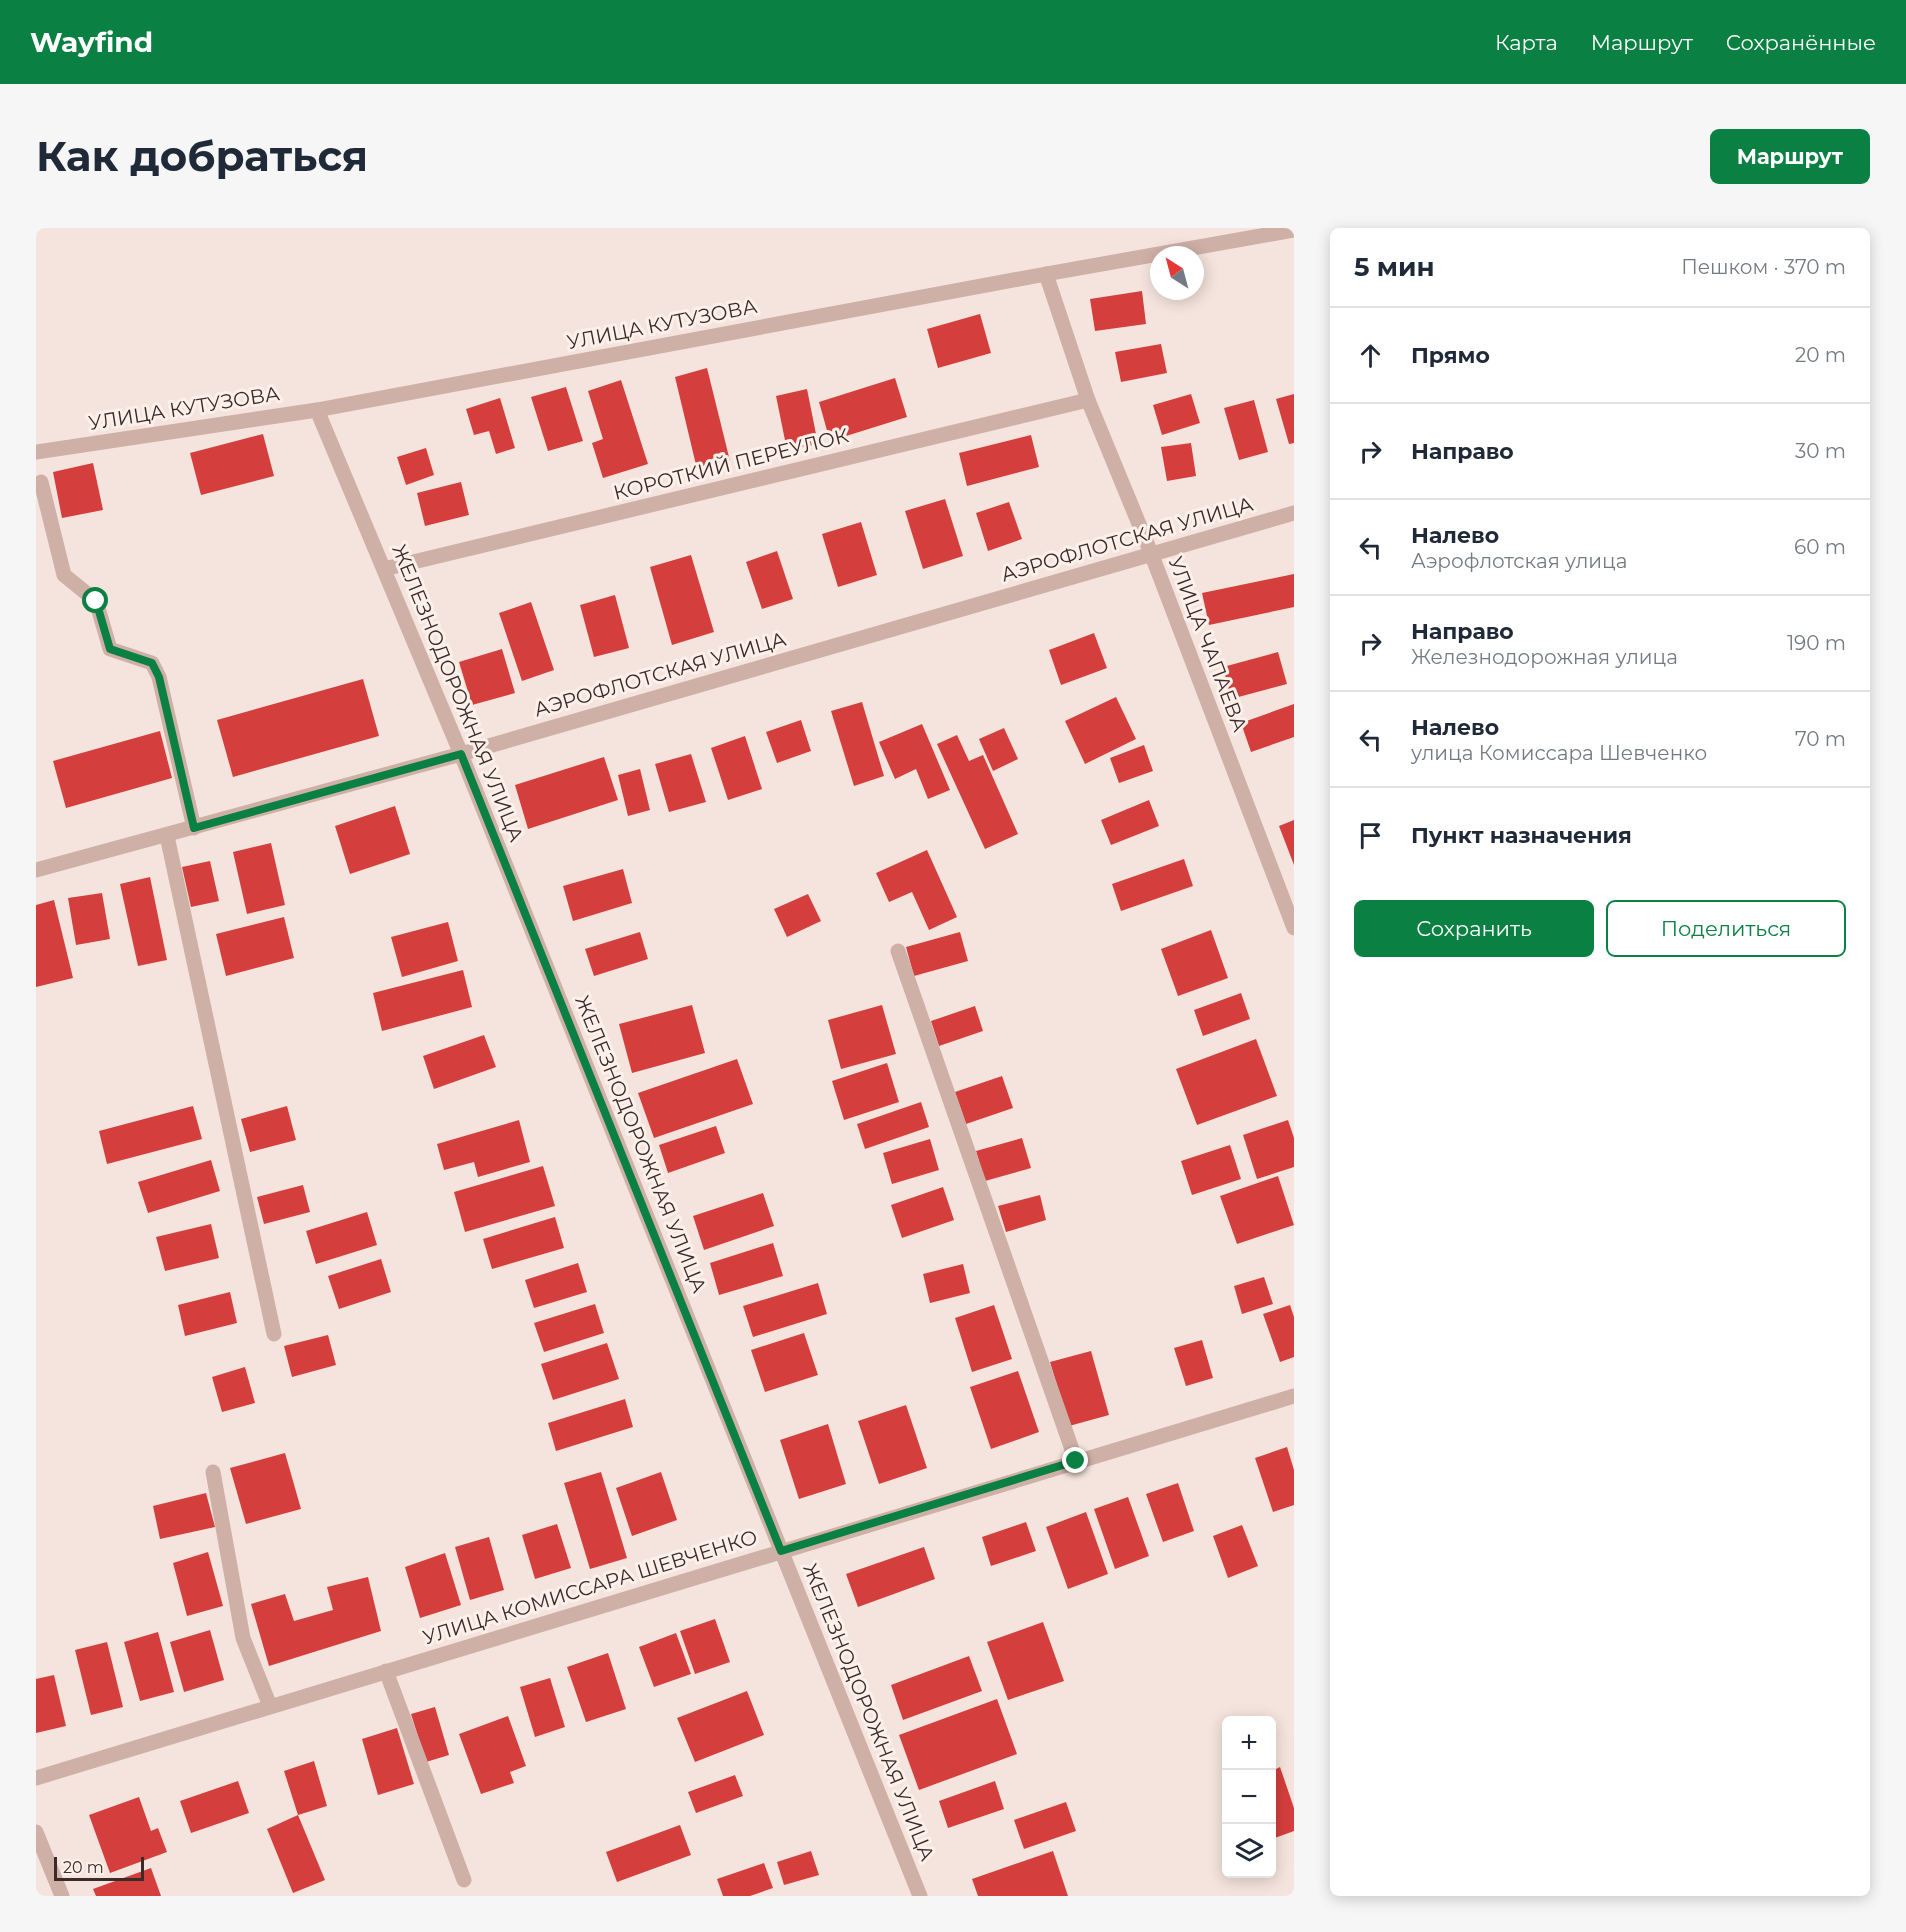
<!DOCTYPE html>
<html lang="ru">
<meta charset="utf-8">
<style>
:root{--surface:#fff;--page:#f6f6f7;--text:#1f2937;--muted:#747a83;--line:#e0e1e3;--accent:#0b8043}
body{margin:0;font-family:Montserrat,sans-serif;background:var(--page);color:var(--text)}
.controls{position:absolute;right:18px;bottom:18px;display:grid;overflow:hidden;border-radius:9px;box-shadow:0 3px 15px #0003}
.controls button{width:54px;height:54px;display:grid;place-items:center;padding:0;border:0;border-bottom:2px solid var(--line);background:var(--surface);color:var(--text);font:30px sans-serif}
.compass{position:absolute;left:1114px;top:18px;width:54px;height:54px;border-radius:50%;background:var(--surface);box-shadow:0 3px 15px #0003;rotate:324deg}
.scale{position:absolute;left:18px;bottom:15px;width:90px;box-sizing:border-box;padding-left:6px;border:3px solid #3b2a28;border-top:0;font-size:16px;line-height:21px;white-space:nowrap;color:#3b2a28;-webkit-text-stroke:4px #fcf0ea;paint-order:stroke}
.stop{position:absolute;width:18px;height:18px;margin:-14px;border:4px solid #0b8043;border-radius:50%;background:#fff}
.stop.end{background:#0b8043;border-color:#fff;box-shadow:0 2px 6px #0008}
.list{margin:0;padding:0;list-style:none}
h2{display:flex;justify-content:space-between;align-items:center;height:78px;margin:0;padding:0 24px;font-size:26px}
h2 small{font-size:20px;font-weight:400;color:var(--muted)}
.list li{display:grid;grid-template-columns:39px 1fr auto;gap:18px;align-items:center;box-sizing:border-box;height:96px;padding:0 24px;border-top:2px solid var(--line)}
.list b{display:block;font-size:22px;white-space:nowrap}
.list p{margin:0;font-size:20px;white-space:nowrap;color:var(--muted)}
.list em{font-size:20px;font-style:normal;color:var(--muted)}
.actions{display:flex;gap:12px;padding:18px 24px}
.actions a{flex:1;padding:14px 0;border:2px solid var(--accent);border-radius:9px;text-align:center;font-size:21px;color:var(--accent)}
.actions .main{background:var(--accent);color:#fff}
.icon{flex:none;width:33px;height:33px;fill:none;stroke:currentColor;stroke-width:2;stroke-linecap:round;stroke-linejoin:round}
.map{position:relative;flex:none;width:1258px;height:1668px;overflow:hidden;border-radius:9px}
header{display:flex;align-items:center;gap:36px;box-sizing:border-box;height:84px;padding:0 30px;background:var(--accent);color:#fff}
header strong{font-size:28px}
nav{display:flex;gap:33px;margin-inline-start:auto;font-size:21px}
.intro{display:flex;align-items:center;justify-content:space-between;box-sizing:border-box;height:144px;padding:0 36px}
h1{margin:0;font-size:42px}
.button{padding:15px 27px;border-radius:9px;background:var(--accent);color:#fff;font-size:21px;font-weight:700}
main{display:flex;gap:36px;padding:0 36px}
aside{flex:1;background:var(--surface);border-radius:9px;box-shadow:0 3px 15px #0003}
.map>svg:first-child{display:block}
</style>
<header>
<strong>Wayfind</strong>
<nav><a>Карта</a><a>Маршрут</a><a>Сохранённые</a></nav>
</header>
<div class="intro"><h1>Как добраться</h1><a class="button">Маршрут</a></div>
<main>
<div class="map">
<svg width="1258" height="1668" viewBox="0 0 1258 1668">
<rect width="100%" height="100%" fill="#f5e4dd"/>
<!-- building -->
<g fill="#d43e3c">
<polygon points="1106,63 1110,96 1059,103 1054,71"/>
<polygon points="944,86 955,125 902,140 891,101"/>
<polygon points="1125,116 1131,145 1085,154 1079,124"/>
<polygon points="671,140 694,233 661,241 639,149"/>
<polygon points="859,150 871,189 794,213 783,174"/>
<polygon points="585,152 612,236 567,250 556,215 567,211 552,163"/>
<polygon points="530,159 547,213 512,223 495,169"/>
<polygon points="771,161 782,216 751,222 740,168"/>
<polygon points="1155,166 1164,195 1126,207 1117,177"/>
<polygon points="1258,166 1258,215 1253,216 1240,171"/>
<polygon points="464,170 479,220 460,226 453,203 438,207 430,181"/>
<polygon points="1218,172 1232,224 1203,232 1188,180"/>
<polygon points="227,206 238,248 165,267 154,225"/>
<polygon points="995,207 1003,239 931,258 923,225"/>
<polygon points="1155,215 1160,248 1131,253 1125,219"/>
<polygon points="390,220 398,247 370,257 361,229"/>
<polygon points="57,235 67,282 26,290 17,244"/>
<polygon points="425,254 433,287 389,298 381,265"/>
<polygon points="909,271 927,328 887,341 869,283"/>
<polygon points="973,274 986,311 952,323 940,285"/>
<polygon points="825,294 841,347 802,359 786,306"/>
<polygon points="741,323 757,371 726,381 710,334"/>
<polygon points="655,327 678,404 636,417 614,339"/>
<polygon points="1258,346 1258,379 1173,397 1166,365"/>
<polygon points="579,367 593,420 558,429 544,377"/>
<polygon points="495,374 518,442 486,453 463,385"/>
<polygon points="1058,405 1071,440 1025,457 1013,422"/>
<polygon points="466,421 479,465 436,477 423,434"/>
<polygon points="1242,424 1251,456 1195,471 1187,439"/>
<polygon points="327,451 343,508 197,549 181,492"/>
<polygon points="1080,469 1100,511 1049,536 1029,493"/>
<polygon points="826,474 848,548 818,558 795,483"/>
<polygon points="1258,476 1258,509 1215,524 1205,495"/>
<polygon points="765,492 775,523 741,535 730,504"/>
<polygon points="886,496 914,562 892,571 880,541 859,551 843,514"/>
<polygon points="968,500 982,531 957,543 943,511"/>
<polygon points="124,503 136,550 30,580 17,533"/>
<polygon points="921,507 933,533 947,527 982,606 949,621 901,516"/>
<polygon points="709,508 726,561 692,572 675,520"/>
<polygon points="1108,517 1117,543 1083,555 1074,530"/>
<polygon points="655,526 670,574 633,584 619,536"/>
<polygon points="568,529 582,572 492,601 479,557"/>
<polygon points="604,541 614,582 592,588 582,547"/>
<polygon points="1113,572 1123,598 1075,617 1065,592"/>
<polygon points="359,578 374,626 314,646 299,598"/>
<polygon points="1258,592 1258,637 1243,598"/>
<polygon points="235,615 249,677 211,686 197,624"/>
<polygon points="891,622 921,689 893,702 876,664 853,674 840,645"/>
<polygon points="1148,631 1157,658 1085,683 1076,656"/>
<polygon points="174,633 183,673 155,679 146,639"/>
<polygon points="587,641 596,675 537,693 527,658"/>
<polygon points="114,649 131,732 102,738 84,656"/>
<polygon points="66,665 74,711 40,717 32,670"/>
<polygon points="772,666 785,693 751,709 738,681"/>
<polygon points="18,672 37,750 0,759 0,677"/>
<polygon points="248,689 258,730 190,748 180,706"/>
<polygon points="412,694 422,733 366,749 355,709"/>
<polygon points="1175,702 1192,750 1142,768 1125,721"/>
<polygon points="604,704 612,731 558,748 549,721"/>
<polygon points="924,704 932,733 878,748 870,719"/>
<polygon points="427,742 436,779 346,803 337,765"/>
<polygon points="1205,765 1214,791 1167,808 1158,782"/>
<polygon points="656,777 669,825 596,845 583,796"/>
<polygon points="846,777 860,826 805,841 792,792"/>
<polygon points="939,778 947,803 903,818 895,793"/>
<polygon points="448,807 460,839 398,861 387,828"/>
<polygon points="1220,811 1241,868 1161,897 1140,841"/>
<polygon points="701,831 717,876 618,910 602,865"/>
<polygon points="851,835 863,874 808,892 796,853"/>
<polygon points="966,848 977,880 930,896 919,864"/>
<polygon points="885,874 893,899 829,921 821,896"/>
<polygon points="157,878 166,911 71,936 63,903"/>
<polygon points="251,878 260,912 214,924 205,891"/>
<polygon points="483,892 494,934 442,949 438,934 408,942 401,916"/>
<polygon points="1252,892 1258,910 1258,939 1221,951 1207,907"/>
<polygon points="680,898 689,925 632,945 623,917"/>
<polygon points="986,910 995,940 949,953 940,923"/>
<polygon points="894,911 903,942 856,956 847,925"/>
<polygon points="1194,917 1205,951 1156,967 1145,933"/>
<polygon points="175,932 184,963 112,985 102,954"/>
<polygon points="507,938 519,978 429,1004 418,964"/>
<polygon points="1242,948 1258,997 1201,1016 1184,968"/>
<polygon points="267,957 274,984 228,996 221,969"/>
<polygon points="907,959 918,992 866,1010 855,977"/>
<polygon points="727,965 738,998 668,1022 657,988"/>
<polygon points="1004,967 1010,992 970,1004 962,978"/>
<polygon points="331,984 341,1017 280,1036 270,1003"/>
<polygon points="519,989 528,1020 456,1041 447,1011"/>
<polygon points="175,996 183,1030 129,1043 120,1009"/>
<polygon points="737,1015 747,1048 683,1067 674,1035"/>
<polygon points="345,1031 355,1064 303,1081 292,1048"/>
<polygon points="542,1035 551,1064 498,1080 489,1052"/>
<polygon points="927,1036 934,1065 894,1075 887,1046"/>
<polygon points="1228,1049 1237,1076 1206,1086 1198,1058"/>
<polygon points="782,1055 791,1086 717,1109 707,1078"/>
<polygon points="194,1064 201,1095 149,1108 142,1077"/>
<polygon points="559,1076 568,1105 508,1124 498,1095"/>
<polygon points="958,1077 976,1131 936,1144 919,1090"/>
<polygon points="1254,1077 1258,1089 1258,1129 1244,1134 1227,1086"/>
<polygon points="768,1105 782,1147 729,1164 715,1122"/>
<polygon points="292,1107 300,1137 256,1149 248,1118"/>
<polygon points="1166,1112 1177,1150 1150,1158 1138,1120"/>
<polygon points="571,1115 583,1151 517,1172 505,1136"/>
<polygon points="1055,1123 1073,1187 1033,1198 1014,1134"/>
<polygon points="209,1139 219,1175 186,1184 176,1149"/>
<polygon points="982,1143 1003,1204 955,1221 934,1159"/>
<polygon points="589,1171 597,1199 520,1223 512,1195"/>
<polygon points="870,1177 891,1240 843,1256 822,1193"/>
<polygon points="792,1196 810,1256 763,1271 744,1212"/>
<polygon points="1251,1219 1258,1242 1258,1277 1237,1284 1219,1230"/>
<polygon points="249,1225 265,1281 210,1296 194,1240"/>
<polygon points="565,1244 591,1330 554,1341 528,1255"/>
<polygon points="625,1244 641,1292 596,1308 580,1260"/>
<polygon points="1142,1255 1158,1303 1127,1314 1110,1266"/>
<polygon points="170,1265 179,1299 124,1311 117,1278"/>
<polygon points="1092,1269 1113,1328 1079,1341 1058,1281"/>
<polygon points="1050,1284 1072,1346 1032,1361 1010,1299"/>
<polygon points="990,1294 1000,1323 955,1338 946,1309"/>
<polygon points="521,1296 535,1340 499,1351 486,1307"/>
<polygon points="1206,1297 1222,1338 1192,1350 1177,1308"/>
<polygon points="453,1309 468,1362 434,1372 419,1319"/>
<polygon points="888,1319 899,1351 822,1379 810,1346"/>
<polygon points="172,1324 187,1378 151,1388 137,1335"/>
<polygon points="409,1325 425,1377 384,1390 369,1339"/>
<polygon points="332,1349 345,1403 233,1438 215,1376 249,1366 258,1393 297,1382 291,1359"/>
<polygon points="679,1391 694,1434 659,1446 644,1403"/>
<polygon points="1007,1394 1028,1453 972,1472 951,1414"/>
<polygon points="174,1402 188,1452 148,1464 134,1414"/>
<polygon points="122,1404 138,1464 104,1473 88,1414"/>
<polygon points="640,1405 655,1446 618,1459 603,1419"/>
<polygon points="71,1414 87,1479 55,1487 39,1422"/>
<polygon points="572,1425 590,1481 550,1494 531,1439"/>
<polygon points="933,1428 946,1463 867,1492 855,1457"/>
<polygon points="18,1447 30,1498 0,1505 0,1451"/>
<polygon points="514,1450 529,1499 499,1509 484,1459"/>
<polygon points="711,1463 728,1507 659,1534 641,1490"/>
<polygon points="961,1471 981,1526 883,1562 863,1507"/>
<polygon points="399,1479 413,1527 390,1534 375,1486"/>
<polygon points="472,1488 490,1538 474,1544 478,1555 445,1566 423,1506"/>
<polygon points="361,1500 378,1556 342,1567 326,1511"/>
<polygon points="278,1533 291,1578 262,1587 248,1543"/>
<polygon points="1244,1539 1258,1580 1258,1603 1236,1611 1236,1543"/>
<polygon points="699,1547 707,1568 660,1585 652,1564"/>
<polygon points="202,1553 213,1585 155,1605 144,1573"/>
<polygon points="959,1553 968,1581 912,1600 903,1573"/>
<polygon points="103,1569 115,1603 122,1600 131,1624 74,1645 53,1587"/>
<polygon points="1030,1574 1040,1603 988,1621 978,1592"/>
<polygon points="262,1587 289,1652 257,1665 231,1601"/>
<polygon points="644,1597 655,1627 581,1654 570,1624"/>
<polygon points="775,1623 783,1647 748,1657 741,1634"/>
<polygon points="1017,1623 1032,1668 942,1668 936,1651"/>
<polygon points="728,1635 737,1660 714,1668 687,1668 681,1651"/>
<polygon points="115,1640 125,1668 60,1668 57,1661"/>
</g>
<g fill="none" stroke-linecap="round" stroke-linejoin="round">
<!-- minor -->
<g stroke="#cfb0a7" stroke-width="15">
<polyline points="1010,46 1052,172 1115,325 1258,700"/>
<polyline points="281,182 425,526 884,1668"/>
<polyline points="0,224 281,182 1010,46 1258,2"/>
<polyline points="5,254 28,347 60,373 74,421 116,435 123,449 158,600"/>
<polyline points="348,341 1052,172"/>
<polyline points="131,608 238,1106"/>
<polyline points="0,642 425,526 1258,285"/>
<polyline points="862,723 1040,1233"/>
<polyline points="177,1244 207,1410 234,1478"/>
<polyline points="350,1443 428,1652"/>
<polyline points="0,1550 1258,1168"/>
<polyline points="0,1604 26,1668"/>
</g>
</g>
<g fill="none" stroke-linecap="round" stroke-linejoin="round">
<!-- route -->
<polyline stroke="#0b8043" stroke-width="8" points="60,373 74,421 116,435 123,449 158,600 425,526 745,1323 1040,1233"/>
</g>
<g text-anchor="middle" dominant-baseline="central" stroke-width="6" stroke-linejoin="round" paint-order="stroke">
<!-- street labels -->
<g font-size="20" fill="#3b2a28" stroke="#fcf0ea">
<text transform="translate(626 96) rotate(-11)">УЛИЦА КУТУЗОВА</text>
<text transform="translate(148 180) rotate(-9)">УЛИЦА КУТУЗОВА</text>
<text transform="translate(695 236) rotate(-14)">КОРОТКИЙ ПЕРЕУЛОК</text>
<text transform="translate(1091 311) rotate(-16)">АЭРОФЛОТСКАЯ УЛИЦА</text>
<text transform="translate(1172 416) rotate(69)">УЛИЦА ЧАПАЕВА</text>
<text transform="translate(624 446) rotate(-16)">АЭРОФЛОТСКАЯ УЛИЦА</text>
<text transform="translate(422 465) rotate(68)">ЖЕЛЕЗНОДОРОЖНАЯ УЛИЦА</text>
<text transform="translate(605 916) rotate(68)">ЖЕЛЕЗНОДОРОЖНАЯ УЛИЦА</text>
<text transform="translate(554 1359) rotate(-17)">УЛИЦА КОМИССАРА ШЕВЧЕНКО</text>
<text transform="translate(833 1484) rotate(68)">ЖЕЛЕЗНОДОРОЖНАЯ УЛИЦА</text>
</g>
</g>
</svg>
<div class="controls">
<button>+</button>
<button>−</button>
<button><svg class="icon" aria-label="layers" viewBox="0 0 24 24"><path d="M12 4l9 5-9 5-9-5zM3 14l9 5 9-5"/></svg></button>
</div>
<svg class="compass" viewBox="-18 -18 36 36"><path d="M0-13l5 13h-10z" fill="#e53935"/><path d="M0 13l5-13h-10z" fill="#747a83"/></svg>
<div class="scale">20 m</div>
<div class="stop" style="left:60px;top:373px"></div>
<div class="stop end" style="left:1040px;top:1233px"></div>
</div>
<aside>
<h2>5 мин<small>Пешком · 370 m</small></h2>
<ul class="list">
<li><svg class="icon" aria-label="ahead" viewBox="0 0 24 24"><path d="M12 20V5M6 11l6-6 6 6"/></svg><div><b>Прямо</b></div><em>20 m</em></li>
<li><svg class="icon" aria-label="right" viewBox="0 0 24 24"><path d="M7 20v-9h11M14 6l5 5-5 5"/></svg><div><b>Направо</b></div><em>30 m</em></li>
<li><svg class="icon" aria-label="left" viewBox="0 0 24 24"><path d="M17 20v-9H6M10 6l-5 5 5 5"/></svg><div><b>Налево</b><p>Аэрофлотская улица</p></div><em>60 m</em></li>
<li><svg class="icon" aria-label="right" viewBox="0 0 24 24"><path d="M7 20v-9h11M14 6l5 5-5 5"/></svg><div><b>Направо</b><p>Железнодорожная улица</p></div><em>190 m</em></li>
<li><svg class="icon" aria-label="left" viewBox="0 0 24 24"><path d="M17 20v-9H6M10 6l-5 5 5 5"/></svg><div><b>Налево</b><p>улица Комиссара Шевченко</p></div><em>70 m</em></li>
<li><svg class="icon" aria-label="arrive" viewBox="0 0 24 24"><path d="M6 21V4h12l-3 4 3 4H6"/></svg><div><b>Пункт назначения</b></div></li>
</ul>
<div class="actions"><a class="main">Сохранить</a><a>Поделиться</a></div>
</aside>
</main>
